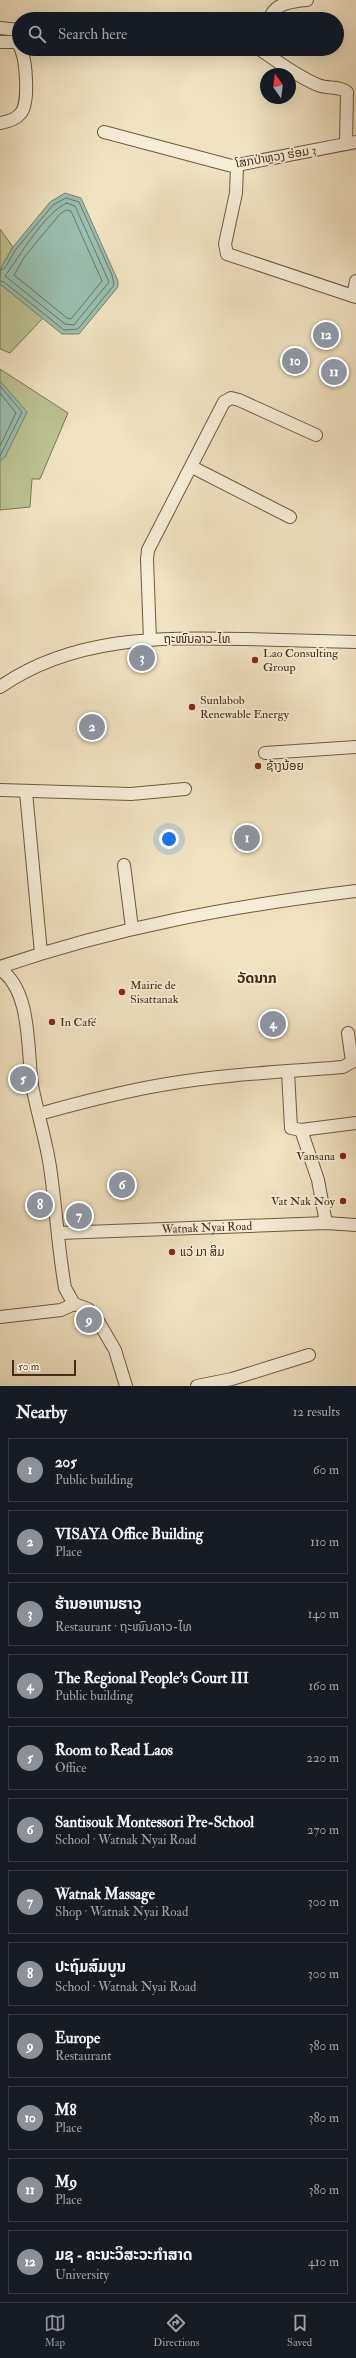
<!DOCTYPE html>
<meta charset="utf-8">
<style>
:root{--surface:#171b24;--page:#20242c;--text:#f1f3f6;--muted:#9ea1a6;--line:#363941;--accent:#8c9099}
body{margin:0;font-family:"IM FELL Double Pica","Noto Sans Lao",serif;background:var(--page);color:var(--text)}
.compass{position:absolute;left:260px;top:68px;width:36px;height:36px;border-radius:50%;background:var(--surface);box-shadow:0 4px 16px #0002;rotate:346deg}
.scale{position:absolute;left:12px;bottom:10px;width:64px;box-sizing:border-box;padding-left:4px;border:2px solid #422e14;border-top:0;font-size:11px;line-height:14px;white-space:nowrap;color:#422e14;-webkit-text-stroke:3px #f5edd6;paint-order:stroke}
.you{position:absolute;left:169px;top:839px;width:14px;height:14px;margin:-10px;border:3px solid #fff;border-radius:50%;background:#1a73e8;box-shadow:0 0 0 6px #1a73e833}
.badge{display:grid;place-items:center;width:26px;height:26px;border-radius:50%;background:var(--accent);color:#fff;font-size:13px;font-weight:700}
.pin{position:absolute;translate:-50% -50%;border:2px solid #fff;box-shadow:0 1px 4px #0006}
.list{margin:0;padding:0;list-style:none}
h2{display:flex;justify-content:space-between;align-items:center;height:52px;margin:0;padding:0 16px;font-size:17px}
h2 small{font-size:13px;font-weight:400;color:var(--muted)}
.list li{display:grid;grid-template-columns:26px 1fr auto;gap:12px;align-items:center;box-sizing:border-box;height:64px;margin:0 8px 8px;padding:0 8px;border:1px solid var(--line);border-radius:0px}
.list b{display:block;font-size:15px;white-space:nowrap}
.list p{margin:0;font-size:13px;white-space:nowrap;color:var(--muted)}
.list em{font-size:13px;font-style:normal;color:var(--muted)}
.icon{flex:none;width:22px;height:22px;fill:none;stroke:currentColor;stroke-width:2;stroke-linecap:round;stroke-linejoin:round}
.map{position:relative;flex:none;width:356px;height:1386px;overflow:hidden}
.search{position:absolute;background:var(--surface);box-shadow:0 4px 16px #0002;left:12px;right:12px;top:12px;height:44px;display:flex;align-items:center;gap:10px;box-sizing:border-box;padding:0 14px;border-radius:22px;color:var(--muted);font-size:15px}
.sheet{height:916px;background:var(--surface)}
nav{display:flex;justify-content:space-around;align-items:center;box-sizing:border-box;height:56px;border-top:1px solid var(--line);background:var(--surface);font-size:11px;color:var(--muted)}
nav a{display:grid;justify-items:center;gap:2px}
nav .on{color:var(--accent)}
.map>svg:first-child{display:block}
</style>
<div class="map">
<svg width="356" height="1386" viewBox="0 0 356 1386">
<rect width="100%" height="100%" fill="#f0e3c0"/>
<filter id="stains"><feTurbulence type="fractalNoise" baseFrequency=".005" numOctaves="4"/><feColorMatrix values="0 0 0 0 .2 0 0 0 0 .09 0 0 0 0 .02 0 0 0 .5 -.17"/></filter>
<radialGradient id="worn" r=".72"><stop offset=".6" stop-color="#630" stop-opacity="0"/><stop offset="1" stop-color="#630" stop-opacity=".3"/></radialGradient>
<!-- green -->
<g fill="#bcc391" stroke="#7f7852">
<polygon points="0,229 13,247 1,268 0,276"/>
<polygon points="0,284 43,318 10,353 0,349"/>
<polygon points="0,369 68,413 40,479 32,479 30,507 0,510"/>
</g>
<!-- water -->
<g fill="#9abeb0" stroke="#778472">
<polygon points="65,193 81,198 118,281 118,287 79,334 62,334 0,284 1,268 13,247 50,202"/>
<polygon points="0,381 27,412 5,457 0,461"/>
</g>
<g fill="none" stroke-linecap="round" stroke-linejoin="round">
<!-- shore -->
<g stroke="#6e7662" stroke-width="1">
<path d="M67,203l8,3 34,76 -35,43 -9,-1 -60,-48c14,-19 41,-65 62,-73z"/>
<polygon points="67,210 71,211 102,281 71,319 67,318 14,275 25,256 60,214"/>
<polyline points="0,270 5,268 16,249 53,205 66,198 79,202 112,275 114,285 78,329 64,330 4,282 0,281"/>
<polyline points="0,386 22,412 0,456"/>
<polyline points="0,393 16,413 0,446"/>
</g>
<defs>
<g id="minor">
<path d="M270,19c3,-16 24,-18 37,-19"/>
<polyline points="0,28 19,30"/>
<polyline points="0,42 15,42 19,45"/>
<path d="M259,49c20,13 37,27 59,36 9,4 22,1 29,7l-1,52"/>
<path d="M0,123c6,-1 16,-4 20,-9 10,-9 6,-53 1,-65"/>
<polyline points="104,132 232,166 356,142"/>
<polyline points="237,166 236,193 225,244 227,254 356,297"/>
<polyline points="353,296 356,281"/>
<polyline points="192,467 290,517"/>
<polyline points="150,640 147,559 148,550 224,402 231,398 239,400 316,435"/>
<path d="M0,687c72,-50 159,-50 243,-48 38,1 75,2 113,3"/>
<polyline points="265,753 356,747"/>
<polyline points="0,790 131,794 185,789"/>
<polyline points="26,792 41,953"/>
<polyline points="124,865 132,928"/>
<path d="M0,967c117,-40 233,-61 356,-76"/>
<path d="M0,969c32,22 27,81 32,116 5,27 14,55 18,82 6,40 8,81 15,121l9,16 14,5 10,12 17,29 11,36"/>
<polyline points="288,1072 291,1128 301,1130 356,1123"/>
<path d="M39,1114c43,-12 85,-23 128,-30 59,-10 117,-12 176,-17l9,-5 -4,-29"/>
<polyline points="301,1130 318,1180 326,1223"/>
<path id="s1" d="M59,1233l267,-10 30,2"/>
<polyline points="0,1317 61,1310 74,1304"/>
<polyline points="197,1386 232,1379 309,1355"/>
</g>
</defs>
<!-- minor casing -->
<use href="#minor" stroke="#6e5b3f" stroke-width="14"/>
<!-- minor -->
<use href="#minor" stroke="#f5edd6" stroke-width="12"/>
</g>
<!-- markers -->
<g fill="#8f2418" stroke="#f5edd6" stroke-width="1.5">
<circle cx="255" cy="660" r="4"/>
<circle cx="192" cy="707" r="4"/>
<circle cx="258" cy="766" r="4"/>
<circle cx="122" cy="992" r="4"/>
<circle cx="52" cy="1022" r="4"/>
<circle cx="343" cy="1156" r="4"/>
<circle cx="343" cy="1201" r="4"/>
<circle cx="172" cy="1252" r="4"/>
</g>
<g text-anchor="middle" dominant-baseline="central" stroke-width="3.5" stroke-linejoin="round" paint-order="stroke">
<!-- street labels -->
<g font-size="12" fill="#422e14" stroke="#f5edd6">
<text transform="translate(276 157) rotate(-10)">ໂສກປ່າຫຼວງ ຮ່ອມ 3</text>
<text x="197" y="639">ຖະໜົນລາວ-ໄທ</text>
<text stroke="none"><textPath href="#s1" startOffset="148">Watnak Nyai Road</textPath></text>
</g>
<!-- poi labels -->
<g font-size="12" fill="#422e14" stroke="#f5edd6" text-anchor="start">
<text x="263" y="653">Lao Consulting<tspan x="263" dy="14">Group</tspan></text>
<text x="200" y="700">Sunlabob<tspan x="200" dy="14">Renewable Energy</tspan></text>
<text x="266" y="766">ຊ້າງນ້ອຍ</text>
<text x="130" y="985">Mairie de<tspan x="130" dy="14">Sisattanak</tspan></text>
<text x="60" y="1022">In Café</text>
<text x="335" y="1156" text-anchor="end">Vansana</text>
<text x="335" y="1201" text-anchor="end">Vat Nak Noy</text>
<text x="180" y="1252">ແວ່ ມາ ສິມ</text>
</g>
<!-- quarter labels -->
<g font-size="14" font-weight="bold" fill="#422e14" stroke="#f5edd6">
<text x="257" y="978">ວັດນາກ</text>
</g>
</g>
<rect width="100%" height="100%" filter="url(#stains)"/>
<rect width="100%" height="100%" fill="url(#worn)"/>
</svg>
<svg class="compass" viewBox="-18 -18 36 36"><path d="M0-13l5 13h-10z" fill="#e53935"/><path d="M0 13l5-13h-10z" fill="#9ea1a6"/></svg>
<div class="scale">50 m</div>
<div class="you"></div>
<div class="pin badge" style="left:247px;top:838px">1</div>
<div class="pin badge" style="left:92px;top:727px">2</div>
<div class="pin badge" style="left:142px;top:658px">3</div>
<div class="pin badge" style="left:273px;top:1024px">4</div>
<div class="pin badge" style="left:23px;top:1079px">5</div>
<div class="pin badge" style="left:122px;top:1185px">6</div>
<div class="pin badge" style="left:79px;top:1216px">7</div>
<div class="pin badge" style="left:40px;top:1205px">8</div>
<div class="pin badge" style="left:89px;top:1320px">9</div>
<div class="pin badge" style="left:295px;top:361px">10</div>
<div class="pin badge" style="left:334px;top:372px">11</div>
<div class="pin badge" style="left:326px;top:335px">12</div>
<div class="search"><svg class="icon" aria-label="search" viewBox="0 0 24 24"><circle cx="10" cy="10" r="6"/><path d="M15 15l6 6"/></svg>Search here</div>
</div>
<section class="sheet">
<h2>Nearby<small>12 results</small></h2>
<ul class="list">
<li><span class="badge">1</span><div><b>205</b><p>Public building</p></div><em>60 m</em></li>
<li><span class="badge">2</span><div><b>VISAYA Office Building</b><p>Place</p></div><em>110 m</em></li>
<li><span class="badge">3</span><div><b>ຮ້ານອາຫານຮາວູ</b><p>Restaurant · ຖະໜົນລາວ-ໄທ</p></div><em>140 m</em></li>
<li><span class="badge">4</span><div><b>The Regional People's Court III</b><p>Public building</p></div><em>160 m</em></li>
<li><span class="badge">5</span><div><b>Room to Read Laos</b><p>Office</p></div><em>220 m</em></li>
<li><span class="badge">6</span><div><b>Santisouk Montessori Pre-School</b><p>School · Watnak Nyai Road</p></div><em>270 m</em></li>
<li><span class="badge">7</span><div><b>Watnak Massage</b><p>Shop · Watnak Nyai Road</p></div><em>300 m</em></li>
<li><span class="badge">8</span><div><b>ປະຖົມສົມບູນ</b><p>School · Watnak Nyai Road</p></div><em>300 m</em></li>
<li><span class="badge">9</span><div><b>Europe</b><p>Restaurant</p></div><em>380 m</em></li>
<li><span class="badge">10</span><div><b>M8</b><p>Place</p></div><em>380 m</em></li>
<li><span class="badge">11</span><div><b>M9</b><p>Place</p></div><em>380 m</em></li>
<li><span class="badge">12</span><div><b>ມຊ - ຄະນະວິສະວະກຳສາດ</b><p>University</p></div><em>410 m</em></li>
</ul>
</section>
<nav>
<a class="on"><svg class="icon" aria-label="map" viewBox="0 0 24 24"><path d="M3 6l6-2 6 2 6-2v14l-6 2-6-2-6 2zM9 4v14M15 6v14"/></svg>Map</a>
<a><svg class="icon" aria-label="directions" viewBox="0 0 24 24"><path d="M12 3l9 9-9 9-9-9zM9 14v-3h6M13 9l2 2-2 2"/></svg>Directions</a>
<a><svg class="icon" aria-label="saved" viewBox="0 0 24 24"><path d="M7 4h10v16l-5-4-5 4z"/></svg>Saved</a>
</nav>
